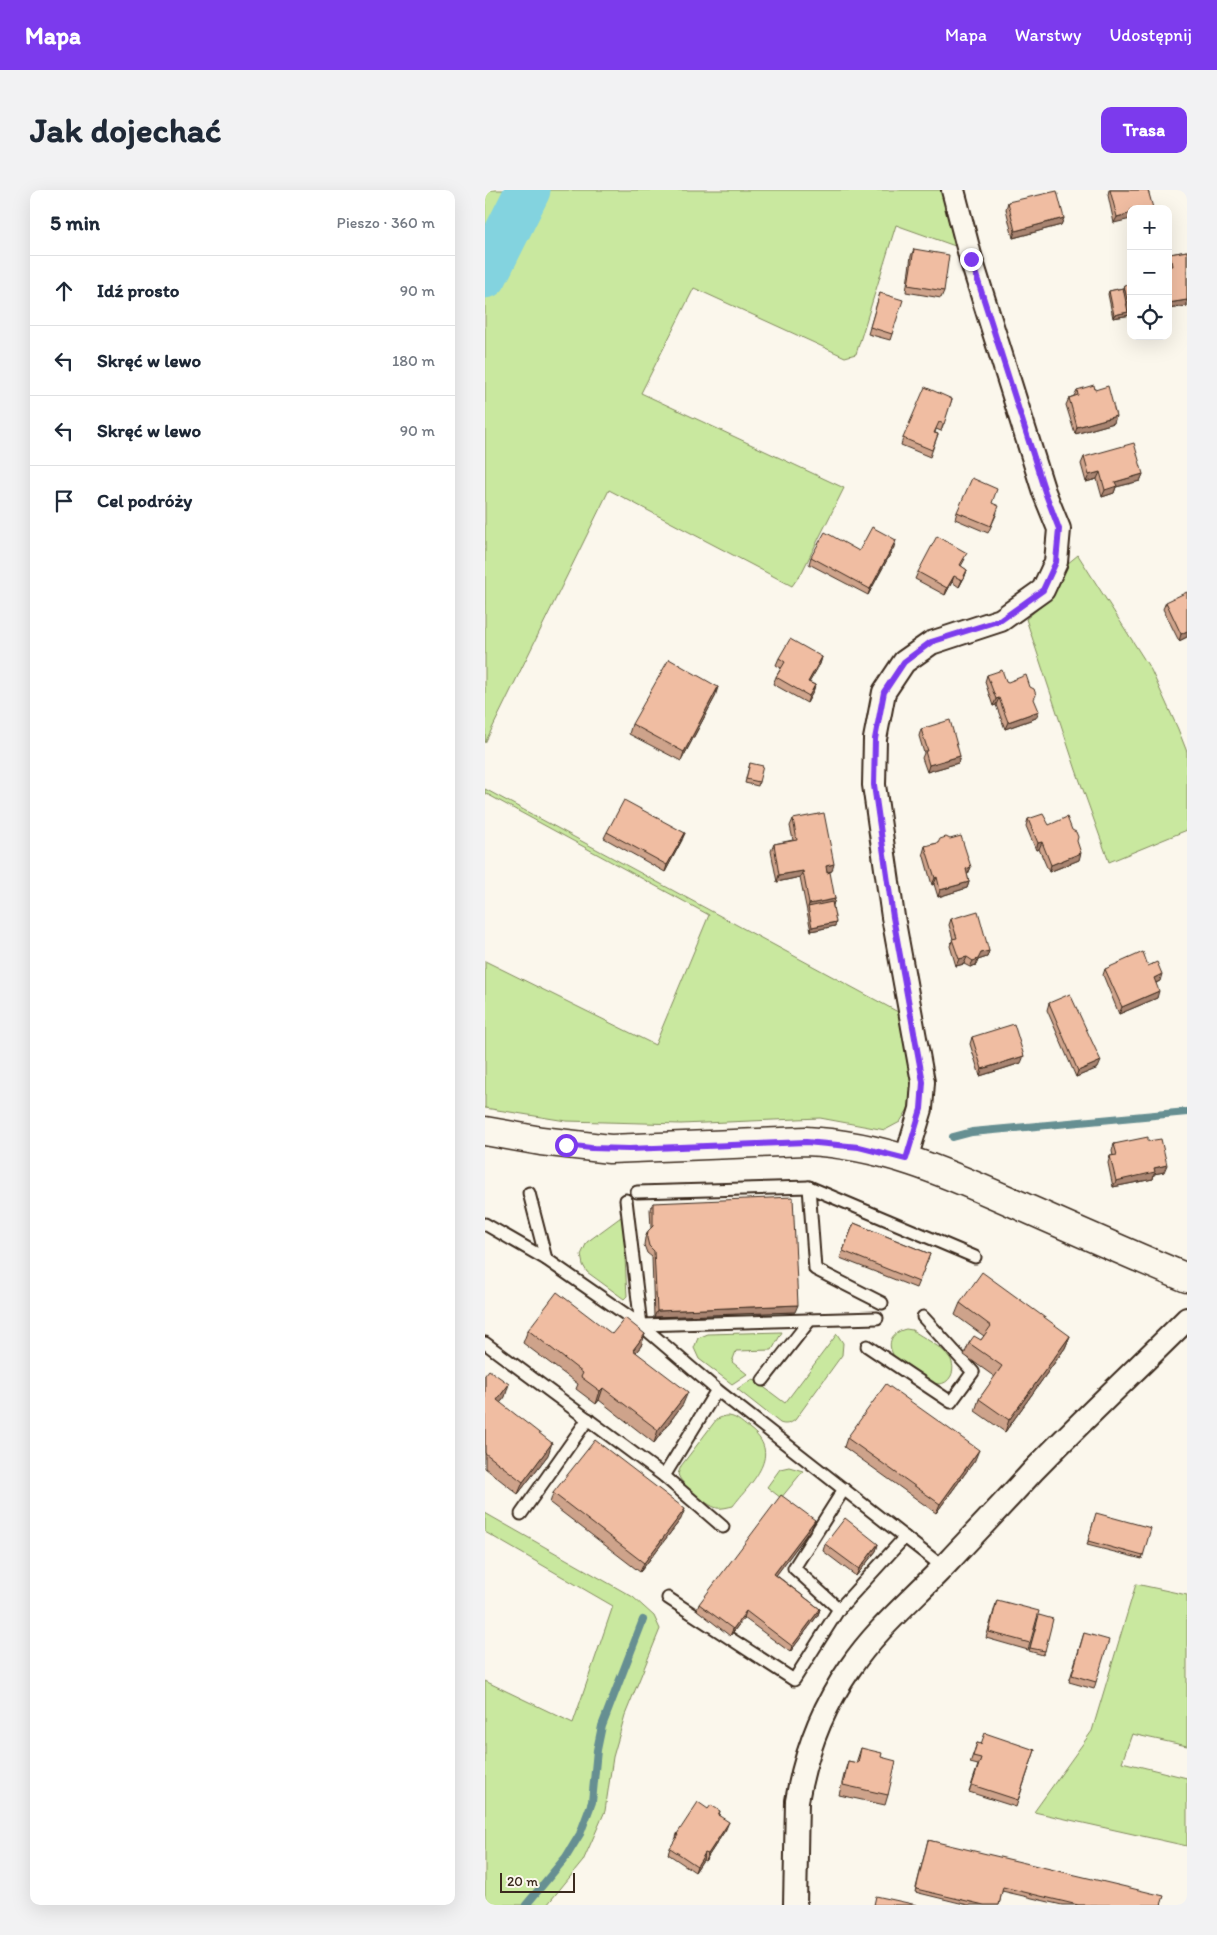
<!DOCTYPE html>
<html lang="pl">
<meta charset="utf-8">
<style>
:root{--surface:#fff;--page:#f2f2f3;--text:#1f2937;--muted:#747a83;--line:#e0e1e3;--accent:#7c3aed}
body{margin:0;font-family:Itim,sans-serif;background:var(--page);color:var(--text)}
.controls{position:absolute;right:15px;top:15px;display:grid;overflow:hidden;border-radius:10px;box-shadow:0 5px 20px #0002}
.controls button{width:45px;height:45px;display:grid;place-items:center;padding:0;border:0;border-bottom:1px solid var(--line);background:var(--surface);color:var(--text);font:25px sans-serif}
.scale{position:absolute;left:15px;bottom:12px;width:75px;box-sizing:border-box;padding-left:5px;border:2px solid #3b2a1e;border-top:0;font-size:14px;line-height:18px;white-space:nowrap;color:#3b2a1e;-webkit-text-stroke:4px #fbf7ec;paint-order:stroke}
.stop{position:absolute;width:15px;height:15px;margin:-11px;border:4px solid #7c3aed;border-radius:50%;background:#fff}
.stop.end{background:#7c3aed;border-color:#fff;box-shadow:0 1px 5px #0008}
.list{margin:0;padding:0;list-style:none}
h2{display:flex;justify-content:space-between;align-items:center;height:65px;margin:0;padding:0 20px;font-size:21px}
h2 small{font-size:16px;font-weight:400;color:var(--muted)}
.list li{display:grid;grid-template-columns:32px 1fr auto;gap:15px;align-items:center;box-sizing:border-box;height:70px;padding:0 20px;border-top:1px solid var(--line)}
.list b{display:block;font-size:19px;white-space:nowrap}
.list em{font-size:16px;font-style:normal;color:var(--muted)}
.icon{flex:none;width:28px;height:28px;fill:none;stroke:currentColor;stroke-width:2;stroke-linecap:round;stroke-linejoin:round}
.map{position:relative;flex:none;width:702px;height:1715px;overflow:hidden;border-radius:10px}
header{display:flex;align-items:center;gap:30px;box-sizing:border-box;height:70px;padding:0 25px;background:var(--accent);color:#fff}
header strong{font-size:24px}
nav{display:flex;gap:28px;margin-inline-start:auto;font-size:18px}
.intro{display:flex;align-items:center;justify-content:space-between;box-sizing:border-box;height:120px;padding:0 30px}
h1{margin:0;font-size:35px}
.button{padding:12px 22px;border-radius:10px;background:var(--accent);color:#fff;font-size:18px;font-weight:700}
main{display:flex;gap:30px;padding:0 30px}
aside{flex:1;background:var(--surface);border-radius:10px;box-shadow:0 5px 20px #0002}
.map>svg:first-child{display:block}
</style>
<header>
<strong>Mapa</strong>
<nav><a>Mapa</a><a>Warstwy</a><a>Udostępnij</a></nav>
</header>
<div class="intro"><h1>Jak dojechać</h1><a class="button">Trasa</a></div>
<main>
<aside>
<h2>5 min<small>Pieszo · 360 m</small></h2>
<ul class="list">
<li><svg class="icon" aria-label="ahead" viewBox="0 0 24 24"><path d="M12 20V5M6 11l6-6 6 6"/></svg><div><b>Idź prosto</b></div><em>90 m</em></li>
<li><svg class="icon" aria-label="left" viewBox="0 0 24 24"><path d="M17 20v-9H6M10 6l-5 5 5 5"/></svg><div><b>Skręć w lewo</b></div><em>180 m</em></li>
<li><svg class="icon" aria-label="left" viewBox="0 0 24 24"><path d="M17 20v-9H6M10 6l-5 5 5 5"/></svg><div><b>Skręć w lewo</b></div><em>90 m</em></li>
<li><svg class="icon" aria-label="arrive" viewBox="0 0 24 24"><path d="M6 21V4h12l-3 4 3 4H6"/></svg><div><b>Cel podróży</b></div></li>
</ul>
</aside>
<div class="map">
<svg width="702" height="1715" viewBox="0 0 702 1715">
<rect width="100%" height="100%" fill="#fbf7ec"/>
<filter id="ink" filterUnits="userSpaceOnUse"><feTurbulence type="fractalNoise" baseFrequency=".02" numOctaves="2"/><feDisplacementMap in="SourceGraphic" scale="10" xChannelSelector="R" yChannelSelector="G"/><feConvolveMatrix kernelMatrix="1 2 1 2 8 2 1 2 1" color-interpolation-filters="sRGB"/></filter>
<g filter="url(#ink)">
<!-- green -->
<g fill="#c9e89f" stroke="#82895e">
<polygon points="0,0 456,0 470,56 411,35 371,164 360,167 209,98 156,203 359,298 317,382 307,396 124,300 0,553"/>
<polygon points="593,365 666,480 693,539 702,562 702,640 624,672 591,580 541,429 567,407 582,374"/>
<polygon points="0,599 413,822 422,858 427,901 423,919 415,932 400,940 335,928 196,934 81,931 0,918 0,771 170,855 224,725 0,603"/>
<polygon points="136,1027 138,1030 142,1106 139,1109 102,1082 98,1075 96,1065 102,1052"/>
<path d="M421,1139l6,1c10,7 32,18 38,28 3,5 4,12 1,18 -12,22 -42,-8 -55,-17 -10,-13 -7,-26 10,-30z"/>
<polygon points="297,1142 287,1160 251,1161 247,1172 262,1184 247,1194 214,1169 209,1158 213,1148 223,1144"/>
<path d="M352,1144l6,9 -1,12 -47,65c-5,4 -10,5 -15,3l-43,-34 16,-10 32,24z"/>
<path d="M240,1226c10,-1 16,6 24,12 35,26 3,53 -16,78 -5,1 -11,3 -16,2 -10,-2 -37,-24 -39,-34l3,-8 32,-42 4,-5z"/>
<polygon points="304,1277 318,1281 296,1308 282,1297 295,1279"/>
<polygon points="0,1323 148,1407 169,1426 175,1439 140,1525 128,1567 120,1621 98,1671 62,1715 0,1715 0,1491 88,1533 128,1416 0,1342"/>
<polygon points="651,1394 702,1405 702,1556 647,1544 637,1572 702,1588 702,1656 549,1622 607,1541"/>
</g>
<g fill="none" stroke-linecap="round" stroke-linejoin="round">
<!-- stream -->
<g stroke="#668f92" stroke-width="8">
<polyline points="468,947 487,942 702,922"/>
<polyline points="41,1715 81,1667 95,1644 107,1612 112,1560 117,1536 158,1430"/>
</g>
<!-- river -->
<polyline stroke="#83d3df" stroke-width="45" points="0,86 43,0"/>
<defs>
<g id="lane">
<polyline points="152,1002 324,997"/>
<polyline points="44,1003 61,1069"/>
<polyline points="141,1010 156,1135 392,1128"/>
<polyline points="0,1034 61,1069 156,1135 232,1200 458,1377"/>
<polyline points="397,1113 330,1079 324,997 490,1067"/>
<polyline points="0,1153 179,1286"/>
<polyline points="382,1156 466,1212 488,1182 438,1127"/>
<polyline points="278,1190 325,1130"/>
<polyline points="232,1200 179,1286 238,1337"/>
<polyline points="36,1324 103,1229"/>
<polyline points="183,1408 309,1490 354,1419 309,1378 359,1299"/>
<polyline points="354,1419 420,1347"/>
</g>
<g id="street">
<polyline points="421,969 436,919 438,892 408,727 389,595 390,549 399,502 419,472 446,453 516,430 558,400 571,372 574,339 559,302 486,69 468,0"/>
<path d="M310,1715l2,-104c8,-47 26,-94 53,-133 27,-40 65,-71 98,-106 28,-30 57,-60 85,-91 50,-52 103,-101 154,-152"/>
</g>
<path id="secondary" d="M0,941l56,10 69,8 196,-8c84,4 149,36 224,69 52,23 104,46 157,68"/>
</defs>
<!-- lane casing -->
<use href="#lane" stroke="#3b2a1e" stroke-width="15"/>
<!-- street casing -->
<use href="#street" stroke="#3b2a1e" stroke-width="26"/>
<!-- secondary casing -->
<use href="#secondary" stroke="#3b2a1e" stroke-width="31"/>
<!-- lane -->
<use href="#lane" stroke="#fbf7ec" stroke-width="11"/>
<!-- street -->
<use href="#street" stroke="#fbf7ec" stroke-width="22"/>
<!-- secondary -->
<use href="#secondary" stroke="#fbf7ec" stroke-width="28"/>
</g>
<!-- wall -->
<g fill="#cea38b" stroke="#3b2a1e">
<polygon points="624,0 663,0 667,19 646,19 629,33 623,5"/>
<polygon points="523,12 579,28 576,35 528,48 521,19"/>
<polygon points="429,59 459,101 456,108 421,102 426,66"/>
<polygon points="702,61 702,116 683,119 683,70 685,64"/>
<polygon points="639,95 646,125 628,128 623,104 624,101 638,98"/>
<polygon points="395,103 407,144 405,150 383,144"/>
<polygon points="592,200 610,200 629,233 590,244 581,215 584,208 589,206"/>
<polygon points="467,209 456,241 451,239 450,243 453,244 445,267 416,255 418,248"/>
<polygon points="599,267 658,284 655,291 631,297 629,303 617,307 612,289 601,292 596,274"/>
<polygon points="507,313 512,323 503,343 470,329 472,322"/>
<polygon points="409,357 383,405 324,374 326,367"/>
<polygon points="480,369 476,376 482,380 480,386 474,397 467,392 460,405 430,389 433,382"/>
<polygon points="681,412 702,447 694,451 678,419"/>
<polygon points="337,467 335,474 324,492 330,495 328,502 322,513 288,494 291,487 296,478 291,475 294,468"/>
<polygon points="502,485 521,491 551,528 520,539 511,515 508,516 500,492"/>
<polygon points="230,507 196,571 144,544 147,534"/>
<polygon points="436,539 475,566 473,573 442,582 437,568 439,563 434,546"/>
<polygon points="265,573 274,592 273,596 260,593"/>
<polygon points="308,629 347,681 342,682 350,709 348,715 350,736 326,741 315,687 292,692 286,661 289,654 308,650 305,636"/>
<polygon points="543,629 592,652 594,670 564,682 554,659 551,660 541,636"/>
<polygon points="122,642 197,650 180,682 119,648"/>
<polygon points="453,653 486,677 483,684 482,684 484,692 482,698 453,707 449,694 447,695 438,663 440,656"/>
<polygon points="466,729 504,761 502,767 493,770 491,775 485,777 479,774 471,776 465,756 468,749 464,735"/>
<polygon points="663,776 675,791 671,793 672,808 634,824 618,785 620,779"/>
<polygon points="564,813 613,878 591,887 562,820"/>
<polygon points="487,847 536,873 495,886 485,854"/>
<polygon points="663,951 679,982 669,984 668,989 628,997 623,973 625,966 628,966 627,961 629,954"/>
<polygon points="168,1013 310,1122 169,1127 167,1067 162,1063 159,1055 160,1048 163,1041 166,1038 165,1019"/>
<polygon points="369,1033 445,1064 431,1098 355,1068"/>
<polygon points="475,1113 585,1146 580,1158 520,1242 490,1221 494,1209 510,1187 479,1165 484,1153 496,1150 499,1146 470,1125"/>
<polygon points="43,1140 127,1144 160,1144 156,1156 151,1162 198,1214 169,1253 114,1210 111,1214 91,1199 93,1194 38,1153"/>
<polygon points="0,1185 20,1207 15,1213 63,1265 33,1304 0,1278"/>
<polygon points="362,1248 490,1270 451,1323 359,1257"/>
<polygon points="68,1303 196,1329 155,1382 65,1313"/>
<polygon points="610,1327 658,1366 657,1369 602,1355"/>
<polygon points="327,1337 291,1385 335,1419 333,1425 305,1462 259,1428 245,1446 212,1420 214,1414"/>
<polygon points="340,1354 393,1354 391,1361 371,1386 338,1361"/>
<polygon points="512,1410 545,1453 543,1460 501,1448"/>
<polygon points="553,1428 560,1461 558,1465 544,1461"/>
<polygon points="599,1443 611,1492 609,1499 584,1492"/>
<polygon points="492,1553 496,1554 550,1560 531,1617 484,1602 493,1575 485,1573"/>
<polygon points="376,1558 396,1567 403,1605 400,1615 354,1605 360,1581 363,1571 371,1573"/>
<polygon points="223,1619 235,1621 234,1626 241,1639 220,1671 218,1670 210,1682 183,1664 185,1658 190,1651 192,1644"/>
<polygon points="443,1650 676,1715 577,1715 517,1701 514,1715 483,1715 430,1702"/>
</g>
<!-- shaded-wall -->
<g fill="#a88471" stroke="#3b2a1e">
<polygon points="646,23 646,29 629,33 632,27"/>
<polygon points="579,28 576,35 528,48 530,41"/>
<polygon points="702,110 702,116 683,119 683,113"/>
<polygon points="644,119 646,119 646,125 628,128 629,125 643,122"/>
<polygon points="631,226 629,233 590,244 592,237"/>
<polygon points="615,282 612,289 601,292 604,285"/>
<polygon points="658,284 655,291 631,297 629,303 617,307 620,300 630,292"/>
<polygon points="411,350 409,357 383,405 385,399"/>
<polygon points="482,380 480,386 474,397 477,390"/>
<polygon points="469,386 467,392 460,405 462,398"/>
<polygon points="702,441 702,447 694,451 696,444"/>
<polygon points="337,467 335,474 321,498 323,492"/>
<polygon points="330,495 328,502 322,513 324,506"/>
<polygon points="233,497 230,507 196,571 199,562"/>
<polygon points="514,508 511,515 508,516 511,509"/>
<polygon points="554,521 551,528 520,539 523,532"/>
<polygon points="475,566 473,573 442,582 444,575"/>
<polygon points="200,643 197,650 180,682 182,675"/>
<polygon points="557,652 554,659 551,660 553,653"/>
<polygon points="596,663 594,670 564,682 566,675"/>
<polygon points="349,674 347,681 339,683 341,676"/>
<polygon points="486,677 483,684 478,685 481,679"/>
<polygon points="318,681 315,687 292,692 294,685"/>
<polygon points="452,687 449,694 447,695 450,688"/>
<polygon points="484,692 482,698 453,707 455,700"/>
<polygon points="350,709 348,715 323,717 324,714"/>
<polygon points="351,732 350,736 326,741 327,737"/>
<polygon points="504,761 502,767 493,770 491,775 485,777 488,771 496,763"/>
<polygon points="482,767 479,774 471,776 474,769"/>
<polygon points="677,784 675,791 666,795 669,788"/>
<polygon points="674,801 672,808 634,824 637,817"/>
<polygon points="539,866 536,873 495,886 497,879"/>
<polygon points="616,871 613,878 591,887 593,881"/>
<polygon points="682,975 679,982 669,984 668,989 628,997 631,991 669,978"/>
<polygon points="313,1115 310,1122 169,1127 172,1121"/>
<polygon points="160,1144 156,1156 143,1172 148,1160"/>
<polygon points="585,1146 580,1158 520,1242 524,1230"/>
<polygon points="24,1194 20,1207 8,1222 12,1210"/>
<polygon points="118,1198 114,1210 111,1214 115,1201"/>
<polygon points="203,1202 198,1214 169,1253 173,1240"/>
<polygon points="67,1253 63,1265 33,1304 38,1292"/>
<polygon points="494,1260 490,1270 451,1323 455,1314"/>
<polygon points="200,1319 196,1329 155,1382 159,1373"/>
<polygon points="330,1330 327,1337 287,1391 289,1384"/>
<polygon points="393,1354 391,1361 371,1386 374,1379"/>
<polygon points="335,1419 333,1425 305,1462 307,1456"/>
<polygon points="261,1421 259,1428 245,1446 248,1439"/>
<polygon points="244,1632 241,1639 220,1671 223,1664"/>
<polygon points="220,1663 218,1670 210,1682 212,1676"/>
</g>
<!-- building -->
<g fill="#f0bda2" stroke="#3b2a1e">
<polygon points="625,0 663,0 668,18 664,19 646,19 646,23 632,27"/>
<polygon points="572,1 579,28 530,41 523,12"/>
<polygon points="429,59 464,65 459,101 423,95"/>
<polygon points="702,61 702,110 683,113 683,76 687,76 685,64"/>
<polygon points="646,93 646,119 644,119 639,95"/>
<polygon points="638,98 643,122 629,125 624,101"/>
<polygon points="395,103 418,110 407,144 385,137"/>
<polygon points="609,195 610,200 623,196 631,226 592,237 584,208 593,205 592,200"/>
<polygon points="440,197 467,209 459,234 454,232 449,243 453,244 447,260 418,248"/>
<polygon points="649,253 658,284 630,292 632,296 620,300 615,282 604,285 599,267"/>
<polygon points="487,288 512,299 507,313 514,316 506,336 472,322"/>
<polygon points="387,337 411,350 385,399 326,367 340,342 374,361"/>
<polygon points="452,346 482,363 475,375 482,380 477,390 469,386 462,398 433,382"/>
<polygon points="702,402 702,441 696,444 681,412"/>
<polygon points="305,449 337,467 323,492 330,495 324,506 291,487 300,472 294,468"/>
<polygon points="184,469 233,497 199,562 147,534"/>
<polygon points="517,480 521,491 523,492 541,485 545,497 549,499 551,505 549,509 554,521 523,532 514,508 511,509 502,485"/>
<polygon points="465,530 475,566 444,575 440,561 443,561 436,539"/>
<polygon points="265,573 278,576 274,592 261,589"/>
<polygon points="139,610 200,643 182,675 122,642"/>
<polygon points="339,623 349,674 341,676 342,683 345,682 350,709 324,714 318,681 294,685 289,654 312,650 308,629"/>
<polygon points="558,624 564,635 582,627 587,640 591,642 593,647 592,651 596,663 566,675 557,652 553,653 543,629"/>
<polygon points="476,646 486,677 481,679 484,692 455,700 452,687 450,688 440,656 453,653 455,649 461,647 465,649"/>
<polygon points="347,712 351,732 327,737 323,717"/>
<polygon points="493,721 504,761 496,763 493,769 488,771 482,767 474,769 467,749 472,748 466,729"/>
<polygon points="658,762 663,776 672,772 677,784 669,788 674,801 637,817 620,779"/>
<polygon points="585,804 616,871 593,881 564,813"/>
<polygon points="529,834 539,866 497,879 487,847"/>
<polygon points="663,947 663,951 676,949 682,975 669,978 670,982 631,991 625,966 632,965 629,954"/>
<polygon points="308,1007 313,1115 172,1121 169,1061 164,1056 162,1048 163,1041 168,1036 168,1013"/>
<polygon points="369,1033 445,1064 434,1092 358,1061"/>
<polygon points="497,1082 585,1146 524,1230 494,1209 517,1176 484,1153 489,1146 496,1150 506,1136 475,1113"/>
<polygon points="72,1102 127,1144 140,1128 160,1144 148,1160 203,1202 173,1240 118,1198 115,1201 96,1187 98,1183 43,1140"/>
<polygon points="4,1180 24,1194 12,1210 67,1253 38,1292 0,1263 0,1185"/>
<polygon points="401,1194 494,1260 455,1314 362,1248"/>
<polygon points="110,1250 200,1319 159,1373 68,1303"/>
<polygon points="296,1305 330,1330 289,1384 335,1419 307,1456 261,1421 248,1439 214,1414"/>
<polygon points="611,1323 666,1338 658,1366 603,1351"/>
<polygon points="360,1328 393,1354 374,1379 340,1354"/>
<polygon points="512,1410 554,1421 545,1453 504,1442"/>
<polygon points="554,1425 568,1429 560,1461 545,1458"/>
<polygon points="599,1443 624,1450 611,1492 587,1485"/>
<polygon points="500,1543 550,1560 533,1610 487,1595 496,1568 488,1566 492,1553 496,1554"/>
<polygon points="376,1558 397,1563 396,1567 411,1571 403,1605 358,1595 363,1571 373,1573"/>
<polygon points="213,1612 223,1619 226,1615 235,1621 233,1625 244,1632 223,1664 220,1663 212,1676 185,1658 193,1645 192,1644"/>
<polygon points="443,1650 679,1706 676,1715 593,1715 518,1697 514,1715 499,1715 431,1699"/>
<polygon points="391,1706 432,1715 389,1715"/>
</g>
</g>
<g fill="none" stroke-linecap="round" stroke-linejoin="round" filter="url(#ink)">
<!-- route -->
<polyline stroke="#7c3aed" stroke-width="6" points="81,955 106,958 144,959 321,952 374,957 421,969 436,919 438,892 408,727 389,595 390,549 399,502 419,472 446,452 516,430 558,400 571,372 574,339 560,302 486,69"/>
</g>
</svg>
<div class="controls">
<button>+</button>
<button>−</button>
<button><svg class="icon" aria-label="locate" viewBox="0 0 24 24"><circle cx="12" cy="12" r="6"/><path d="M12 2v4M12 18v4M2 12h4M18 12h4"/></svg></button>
</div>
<div class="scale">20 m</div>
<div class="stop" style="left:81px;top:955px"></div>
<div class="stop end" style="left:486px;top:69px"></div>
</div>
</main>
